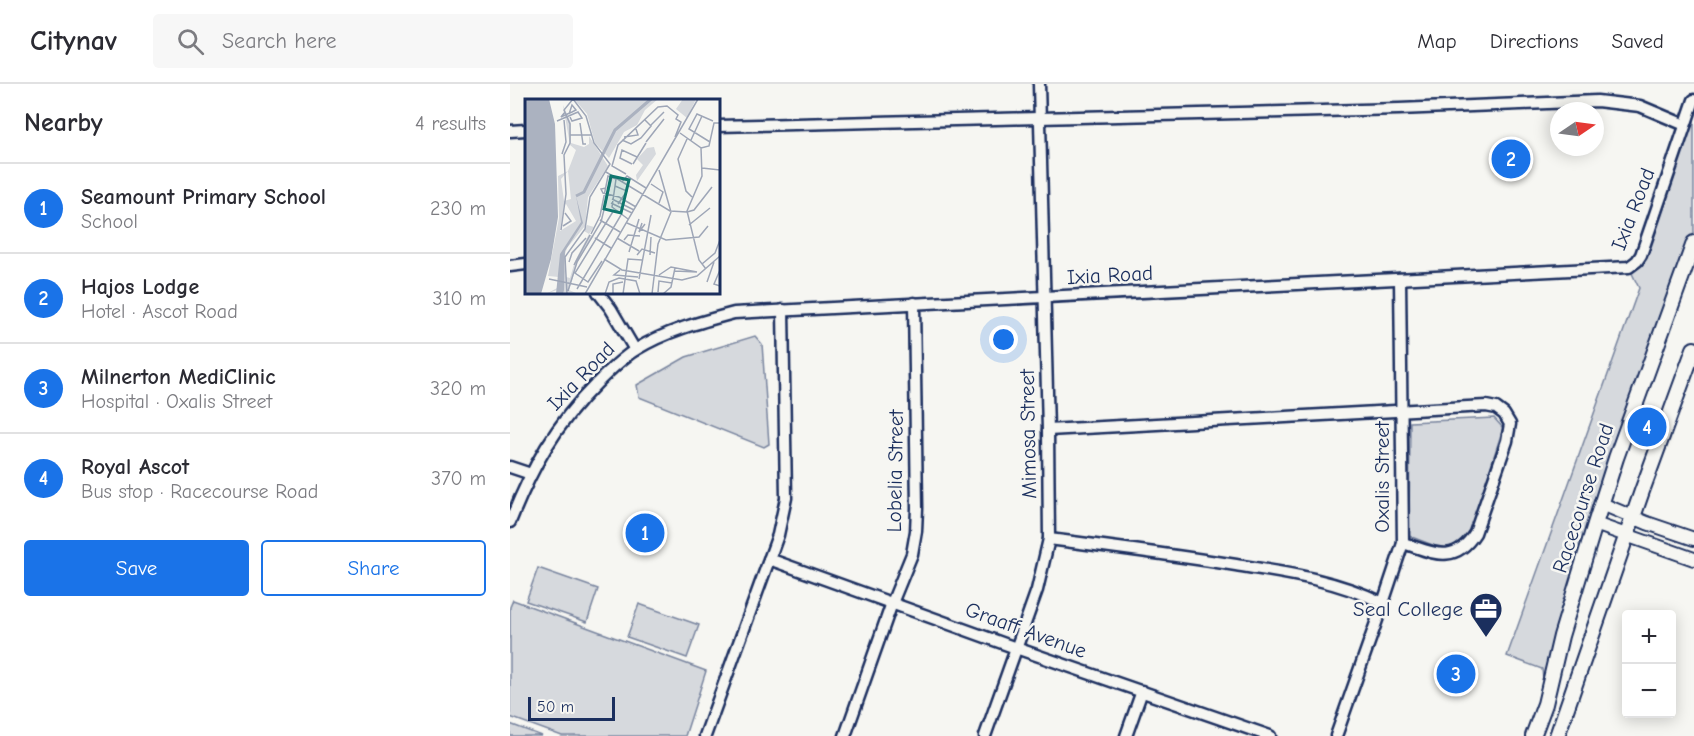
<!DOCTYPE html>
<meta charset="utf-8">
<style>
:root{--surface:#fff;--page:#f7f7f7;--text:#2b2b33;--muted:#7c7c81;--line:#e1e1e2;--accent:#1a73e8}
body{margin:0;font-family:"Comic Neue",sans-serif;background:var(--page);color:var(--text)}
.controls{position:absolute;right:18px;bottom:18px;display:grid;overflow:hidden;border-radius:6px;box-shadow:0 3px 15px #0003}
.controls button{width:54px;height:54px;display:grid;place-items:center;padding:0;border:0;border-bottom:2px solid var(--line);background:var(--surface);color:var(--text);font:30px sans-serif}
.compass{position:absolute;left:1040px;top:18px;width:54px;height:54px;border-radius:50%;background:var(--surface);box-shadow:0 3px 15px #0003;rotate:77deg}
.scale{position:absolute;left:18px;bottom:15px;width:87px;box-sizing:border-box;padding-left:6px;border:3px solid #1b2f5e;border-top:0;font-size:16px;line-height:21px;white-space:nowrap;color:#1b2f5e;-webkit-text-stroke:4px #f6f6f2;paint-order:stroke}
.you{position:absolute;left:494px;top:256px;width:21px;height:21px;margin:-15px;border:4px solid #fff;border-radius:50%;background:#1a73e8;box-shadow:0 0 0 9px #1a73e833}
.badge{display:grid;place-items:center;width:39px;height:39px;border-radius:50%;background:var(--accent);color:#fff;font-size:20px;font-weight:700}
.pin{position:absolute;translate:-50% -50%;border:3px solid #fff;box-shadow:0 2px 6px #0006}
.list{margin:0;padding:0;list-style:none}
h2{display:flex;justify-content:space-between;align-items:center;height:78px;margin:0;padding:0 24px;font-size:26px}
h2 small{font-size:20px;font-weight:400;color:var(--muted)}
.list li{display:grid;grid-template-columns:39px 1fr auto;gap:18px;align-items:center;box-sizing:border-box;height:90px;padding:0 24px;border-top:2px solid var(--line)}
.list b{display:block;font-size:22px;white-space:nowrap}
.list p{margin:0;font-size:20px;white-space:nowrap;color:var(--muted)}
.list em{font-size:20px;font-style:normal;color:var(--muted)}
.actions{display:flex;gap:12px;padding:18px 24px}
.actions a{flex:1;padding:14px 0;border:2px solid var(--accent);border-radius:6px;text-align:center;font-size:21px;color:var(--accent)}
.actions .main{background:var(--accent);color:#fff}
.icon{flex:none;width:33px;height:33px;fill:none;stroke:currentColor;stroke-width:2;stroke-linecap:round;stroke-linejoin:round}
.map{position:relative;flex:none;width:1184px;height:652px;overflow:hidden}
header{display:flex;align-items:center;gap:36px;box-sizing:border-box;height:84px;padding:0 30px;background:var(--surface);border-bottom:2px solid var(--line)}
header strong{font-size:28px}
nav{display:flex;gap:33px;margin-inline-start:auto;font-size:21px}
.search{width:420px;height:54px;background:var(--page);display:flex;align-items:center;gap:15px;box-sizing:border-box;padding:0 21px;border-radius:6px;color:var(--muted);font-size:22px}
main{display:flex}
aside{flex:1;background:var(--surface)}
.map>svg:first-child{display:block}
</style>
<header>
<strong>Citynav</strong>
<div class="search"><svg class="icon" aria-label="search" viewBox="0 0 24 24"><circle cx="10" cy="10" r="6"/><path d="M15 15l6 6"/></svg>Search here</div>
<nav><a>Map</a><a>Directions</a><a>Saved</a></nav>
</header>
<main>
<aside>
<h2>Nearby<small>4 results</small></h2>
<ul class="list">
<li><span class="badge">1</span><div><b>Seamount Primary School</b><p>School</p></div><em>230 m</em></li>
<li><span class="badge">2</span><div><b>Hajos Lodge</b><p>Hotel · Ascot Road</p></div><em>310 m</em></li>
<li><span class="badge">3</span><div><b>Milnerton MediClinic</b><p>Hospital · Oxalis Street</p></div><em>320 m</em></li>
<li><span class="badge">4</span><div><b>Royal Ascot</b><p>Bus stop · Racecourse Road</p></div><em>370 m</em></li>
</ul>
<div class="actions"><a class="main">Save</a><a>Share</a></div>
</aside>
<div class="map">
<svg width="1184" height="652" viewBox="0 0 1184 652">
<rect width="100%" height="100%" fill="#f6f6f2"/>
<filter id="ink" filterUnits="userSpaceOnUse"><feTurbulence type="fractalNoise" baseFrequency=".0167" numOctaves="2"/><feDisplacementMap in="SourceGraphic" scale="12" xChannelSelector="R" yChannelSelector="G"/><feConvolveMatrix kernelMatrix="1 2 1 2 8 2 1 2 1" color-interpolation-filters="sRGB"/></filter>
<g filter="url(#ink)">
<!-- green -->
<g fill="#d6d9dd" stroke="#78849e" stroke-width="1.5">
<polygon points="1184,16 1184,159 1128,316 1035,620 1032,585 997,572 1129,204 1119,183 1124,180"/>
<polygon points="245,252 252,260 259,360 254,363 129,313 127,301 176,273"/>
<polygon points="984,334 993,344 958,454 936,466 899,452 900,338"/>
<polygon points="28,484 88,505 77,538 16,517"/>
<polygon points="3,516 196,587 175,652 52,652 0,633 0,523"/>
<polygon points="129,520 189,541 177,574 117,553"/>
<polygon points="0,640 32,652 0,652"/>
</g>
<g fill="none" stroke-linecap="round" stroke-linejoin="round">
<defs>
<g id="minor">
<polyline points="208,42 889,25 1087,17 1130,22 1175,41"/>
<polyline points="0,47 16,46"/>
<polyline points="0,182 16,180"/>
<polyline points="88,208 101,225 125,266"/>
<path d="M538,346l438,-24 10,2 8,6 6,10 -3,17 -32,92c-21,33 -43,19 -72,10"/>
<polyline points="0,383 21,390"/>
<path d="M0,438c22,-55 45,-97 87,-139 12,-12 24,-24 38,-33 31,-19 65,-28 99,-37l895,-46 8,-6 4,-6 53,-155"/>
<path d="M539,455c63,8 125,16 187,26 51,8 100,15 147,38"/>
<polyline points="259,475 506,564 760,652"/>
<polyline points="195,652 268,451 276,414 273,226"/>
<polyline points="335,652 382,519 402,470 406,447 407,424 404,219"/>
<polyline points="475,652 527,506 539,455 538,346 529,0"/>
<polyline points="616,652 632,607"/>
<polyline points="826,652 873,519 893,459 890,195"/>
</g>
<g id="tertiary">
<polyline points="1092,420 1137,439 1184,455"/>
<polyline points="1085,440 1184,475"/>
</g>
<g id="secondary">
<polyline points="1023,652 1035,620 1051,552 1085,440 1106,374 1184,159"/>
<polyline points="1047,652 1132,407 1184,265"/>
</g>
</defs>
<!-- minor casing -->
<use href="#minor" stroke="#1b2f5e" stroke-width="15"/>
<!-- tertiary casing -->
<use href="#tertiary" stroke="#1b2f5e" stroke-width="16"/>
<!-- secondary casing -->
<use href="#secondary" stroke="#1b2f5e" stroke-width="18"/>
<!-- minor -->
<use href="#minor" stroke="#f6f6f2" stroke-width="10"/>
<!-- tertiary -->
<use href="#tertiary" stroke="#f6f6f2" stroke-width="12"/>
<!-- secondary -->
<use href="#secondary" stroke="#f6f6f2" stroke-width="14"/>
</g>
</g>
<!-- icons -->
<defs>
<symbol id="office-pin" viewBox="-11 -11 22 30"><path d="M0 17L-7.5 6A9.5 9.5 0 1 1 7.5 6Z" fill="#1b2f5e" stroke="#f6f6f2"/><path d="M-6-3h4V-5.5h4V-3h4V5H-6ZM-1-4.5V-3h2v-1.5ZM-6 0V1H6V0Z" fill="#fff"/></symbol>
</defs>
<g fill-rule="evenodd">
<use href="#office-pin" x="957" y="506" width="38" height="52"/>
</g>
<g text-anchor="middle" dominant-baseline="central" stroke-width="5" stroke-linejoin="round" paint-order="stroke">
<!-- street labels -->
<g font-size="21" fill="#1b2f5e" stroke="#f6f6f2">
<text transform="translate(1123 125) rotate(-69)">Ixia Road</text>
<text transform="translate(600 191) rotate(-3)">Ixia Road</text>
<text transform="translate(71 292) rotate(-46)">Ixia Road</text>
<text transform="translate(518 350) rotate(-91)">Mimosa Street</text>
<text transform="translate(385 387) rotate(-89)">Lobelia Street</text>
<text transform="translate(872 393) rotate(-90)">Oxalis Street</text>
<text transform="translate(1073 414) rotate(-72)">Racecourse Road</text>
<text transform="translate(516 546) rotate(20)">Graaff Avenue</text>
</g>
<!-- poi labels -->
<g font-size="21" fill="#1b2f5e" stroke="#f6f6f2" text-anchor="end">
<text x="953" y="525">Seal College</text>
</g>
</g>
<!-- overview -->
<g transform="translate(15 15)">
<rect width="195" height="195" fill="#f6f6f2"/>
<path d="M49,0h84l-13,11 -8,15 -13,7 -15,26 -14,-15 -8,-29zM158,0h13l-9,19 -11,-9zM38,6l8,18v20l13,4 5,-3v-8l19,30 -20,31 -3,29 -18,22 -4,12 3,17 4,1 5,-17 14,-27 -5,-3 3,-6 7,2 -5,7 7,4 -3,-1 -15,24 -9,29 7,3 -20,1 1,-4 -11,4 13,-7v-10l-11,-1 11,-58 -1,-42 10,-5 8,-21 -6,-5zM43,72l3,28 -7,2 -3,-22zM41,105l10,17 -16,10 4,-26zM129,48l2,7 -19,27 -1,-6 7,-10 -6,-6 10,-11z" fill="#d6d9dd" fill-rule="evenodd"/>
<path d="M0,0h24l6,25 3,93 -7,42 -10,35h-16zM51,97l7,27 -18,28 -1,39 -1,4h-7l4,-40 21,-32z" fill="#abb2c0"/>
<path fill="none" stroke="#abb2c0" stroke-width="3" d="M51,97l8,-4 31,-62 36,-31"/>
<path fill="none" stroke="#9ea6b7" stroke-width="1.5" d="M40,13l-4,5 2,-1 9,-4 4,-2 -4,-5 -3,9M32,22l21,-9 4,6 -10,3 -2,-4M55,24l3,21h3M126,26l13,-13M155,34l21,15 1,28 -15,35 12,49 7,9M45,36h21M99,38l14,-2 -2,-6M162,40l-9,20 8,32 6,6M97,41l9,4 10,-6 10,-12 -6,-6M166,41l11,-24M121,43l18,-23M185,43l-21,-13 8,-15 16,7M176,49l8,-2 5,-23h6M37,55l4,-12 -2,-22M107,65l-12,-6 2,-8 15,7M108,65l13,-21M177,69l18,2M81,73l64,39 17,1M101,75l-14,-8 6,-21 40,-38 9,-1 11,9 -2,4 5,3 -6,15M97,83l5,-6 19,12M126,85l12,8 -4,11M90,87l12,5 -9,13M81,89l-5,1 2,4 16,4 17,10M87,100l22,11M86,104l21,10M162,113l7,-2 18,-23M75,121l20,12M102,124l39,17 33,-3 9,-11M117,124l-3,9 6,-8M164,126l21,-17M38,127l8,-5 -6,-8M36,131l5,-36 -2,-39 6,-12v-19l-6,-14 9,-11M66,135l9,-18 8,-40 8,3 -4,28 16,12M70,139l16,10M92,139l22,13M99,141l4,-5 12,1M104,153l10,-33M112,156l5,-6 13,4M125,156l1,-18M79,160l18,11 60,10 15,-4 23,-20M77,162l-14,21 -13,-9 39,-63M44,163l3,-9 14,-15M177,165l13,-11 5,-13M49,166l16,-30M95,171l-6,5 24,2M195,171l-6,14 6,2M150,172l22,1M134,176l12,-8 26,5M24,180l38,8M114,180l12,-64M182,183l7,-20M52,190l44,-74M43,192l9,-29 24,-40 11,-45M133,193l1,-11 13,2M42,195l-2,-37 20,-28 5,-32 20,-33 -16,-21 -8,-27 -13,-17M60,195l113,-195M80,195l4,-12 10,-4 17,3 4,13M88,195v-10l10,-2M98,195l5,-35 14,1M127,195l6,-50 13,-32 -12,-42M138,195l8,-7 4,-19"/>
<path fill="#0f766e" fill-opacity="0.15" stroke="#0f766e" stroke-width="3" d="M86,77l18,4 -8,33 -17,-4z"/>
<rect width="195" height="195" fill="none" stroke="#1b2f5e" stroke-width="3"/>
</g>
</svg>
<div class="controls">
<button>+</button>
<button>−</button>
</div>
<svg class="compass" viewBox="-18 -18 36 36"><path d="M0-13l5 13h-10z" fill="#e53935"/><path d="M0 13l5-13h-10z" fill="#7c7c81"/></svg>
<div class="scale">50 m</div>
<div class="you"></div>
<div class="pin badge" style="left:135px;top:449px">1</div>
<div class="pin badge" style="left:1001px;top:75px">2</div>
<div class="pin badge" style="left:946px;top:590px">3</div>
<div class="pin badge" style="left:1137px;top:343px">4</div>
</div>
</main>
